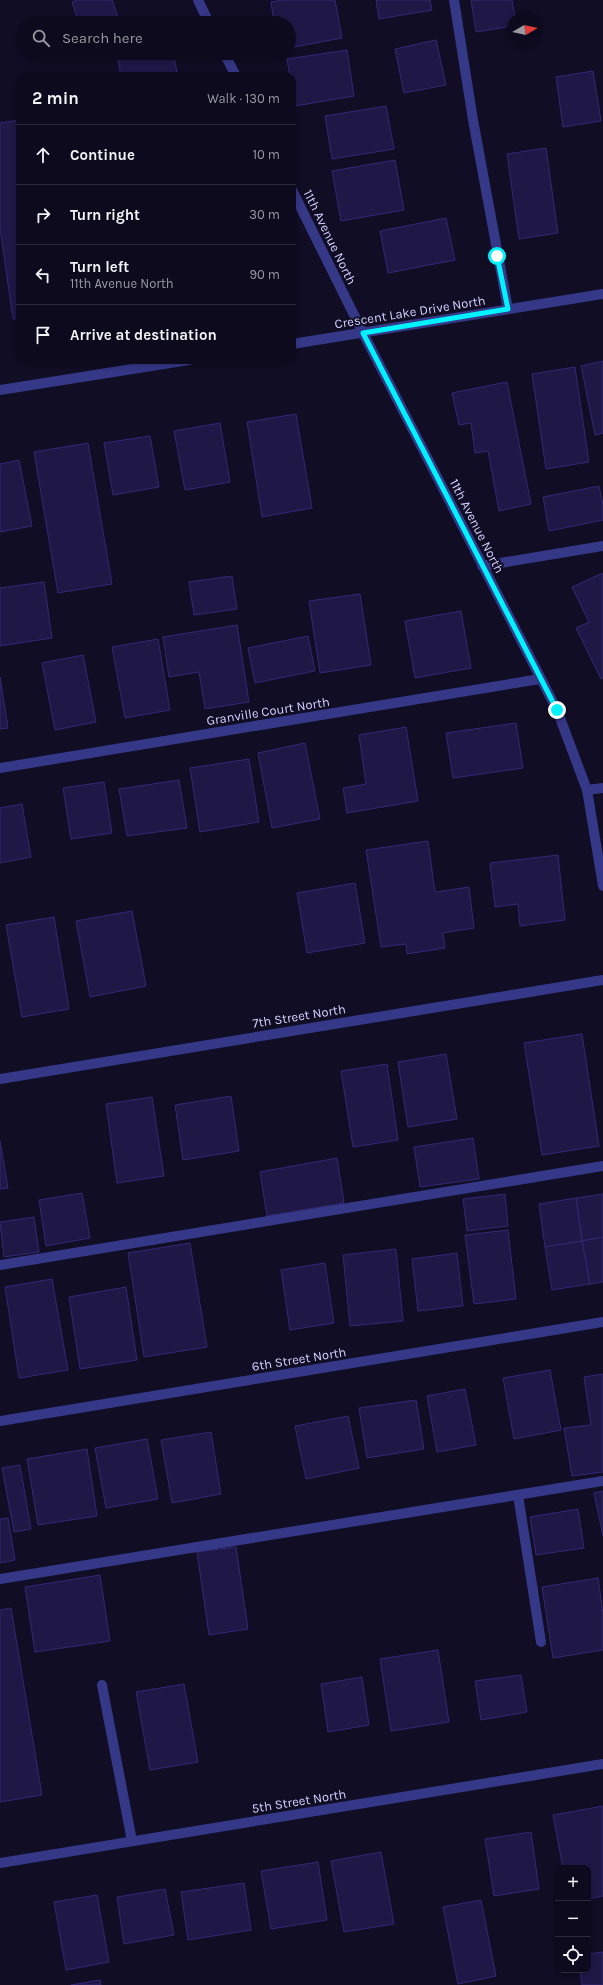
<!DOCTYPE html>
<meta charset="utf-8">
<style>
:root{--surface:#0c0a1c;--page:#151325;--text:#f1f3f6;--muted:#9a9aa3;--line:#2c2b3b}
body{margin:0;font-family:Karla,sans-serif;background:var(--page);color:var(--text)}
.controls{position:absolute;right:12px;bottom:12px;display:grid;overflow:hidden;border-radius:8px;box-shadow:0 2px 6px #0003}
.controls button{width:36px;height:36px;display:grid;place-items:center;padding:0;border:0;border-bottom:1px solid var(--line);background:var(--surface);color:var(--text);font:20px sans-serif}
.compass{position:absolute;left:507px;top:12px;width:36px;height:36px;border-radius:50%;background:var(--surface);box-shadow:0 2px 6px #0003;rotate:81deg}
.stop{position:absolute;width:12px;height:12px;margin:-9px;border:3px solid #00f2fc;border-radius:50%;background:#fff}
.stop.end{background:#00f2fc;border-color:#fff;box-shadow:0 1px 4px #0008}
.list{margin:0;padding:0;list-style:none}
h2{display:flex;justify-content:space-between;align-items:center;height:52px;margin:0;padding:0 16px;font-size:17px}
h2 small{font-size:13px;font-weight:400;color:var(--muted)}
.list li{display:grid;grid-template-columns:26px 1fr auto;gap:12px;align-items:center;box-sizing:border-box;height:60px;padding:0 16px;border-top:1px solid var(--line)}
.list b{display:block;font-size:15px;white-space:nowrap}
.list p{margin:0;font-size:13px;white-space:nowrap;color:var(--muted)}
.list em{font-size:13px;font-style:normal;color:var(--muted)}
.icon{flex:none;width:22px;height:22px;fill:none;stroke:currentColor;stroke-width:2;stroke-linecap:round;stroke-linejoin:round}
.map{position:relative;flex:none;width:603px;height:1985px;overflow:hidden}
.search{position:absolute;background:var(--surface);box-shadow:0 2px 6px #0003;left:16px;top:16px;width:280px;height:44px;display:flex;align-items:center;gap:10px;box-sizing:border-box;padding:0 14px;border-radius:22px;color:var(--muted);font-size:15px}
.panel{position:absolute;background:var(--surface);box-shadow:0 2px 6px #0003;left:16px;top:72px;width:280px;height:292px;border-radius:12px}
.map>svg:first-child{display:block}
</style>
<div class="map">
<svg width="603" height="1985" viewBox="0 0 603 1985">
<rect width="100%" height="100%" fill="#100d25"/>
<!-- building -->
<g fill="#1f1847" stroke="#332875">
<polygon points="77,0 112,0 120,23 79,23 72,2"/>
<polygon points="282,0 335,0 342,38 289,48 289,23 274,23 271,2"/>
<polygon points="376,0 430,0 432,10 379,19"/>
<polygon points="471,0 512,0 515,18 513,18 513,26 476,32"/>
<polygon points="436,40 446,85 404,93 395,49"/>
<polygon points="347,50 354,96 295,106 292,76 290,76 287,59"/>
<polygon points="132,53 173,53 178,76 121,76 117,55"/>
<polygon points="593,71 601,121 563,127 556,77"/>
<polygon points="386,106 394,149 332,159 325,116"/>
<polygon points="20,120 20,318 13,319 0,228 0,123"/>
<polygon points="546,148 558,233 519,239 507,154"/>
<polygon points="395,160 404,210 341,221 332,171"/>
<polygon points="446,218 455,260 388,273 380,231"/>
<polygon points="603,361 603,433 595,435 581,366"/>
<polygon points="575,367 589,462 546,469 532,374"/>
<polygon points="507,382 531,504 499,511 488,451 475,453 471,423 459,425 452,393"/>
<polygon points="296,414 312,508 262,517 247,422"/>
<polygon points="220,423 230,482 185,490 174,431"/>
<polygon points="150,436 159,487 113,495 104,443"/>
<polygon points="88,443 112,584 58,593 34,452"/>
<polygon points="19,460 32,526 0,532 0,464"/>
<polygon points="599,486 603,505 603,520 549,531 543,497"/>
<polygon points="603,573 603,678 601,679 576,628 589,622 572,587"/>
<polygon points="232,576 237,609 194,615 189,582"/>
<polygon points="44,582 52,638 0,646 0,588"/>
<polygon points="360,594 371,665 320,673 309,601"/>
<polygon points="461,611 471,668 415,678 405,621"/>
<polygon points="237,625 249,702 205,709 199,672 169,677 163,637"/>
<polygon points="308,636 315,671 255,683 248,648"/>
<polygon points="158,639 170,710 125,718 112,647"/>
<polygon points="83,655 96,722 55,730 42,663"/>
<polygon points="0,677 8,728 0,729"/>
<polygon points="516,723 523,768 453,778 446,733"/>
<polygon points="406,727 418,801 347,813 343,788 366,784 359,735"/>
<polygon points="305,743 320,819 272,828 258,753"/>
<polygon points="249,759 259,822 200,832 190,768"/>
<polygon points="179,780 187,828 127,836 119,789"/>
<polygon points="104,782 112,833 71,839 63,788"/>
<polygon points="22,804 31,857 0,863 0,808"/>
<polygon points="428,841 435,892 469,887 474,928 443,933 445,948 407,954 406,944 381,947 366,850"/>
<polygon points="558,855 565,920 520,926 518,904 495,907 490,863"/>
<polygon points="355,883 365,943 307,953 297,893"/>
<polygon points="132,911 146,986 90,997 76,921"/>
<polygon points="54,917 69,1009 22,1017 6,925"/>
<polygon points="582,1034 599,1146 542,1155 524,1043"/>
<polygon points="446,1054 457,1119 408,1127 398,1062"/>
<polygon points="387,1064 398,1140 353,1147 341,1071"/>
<polygon points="231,1096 239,1151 183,1160 175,1105"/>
<polygon points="152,1097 164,1176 117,1183 106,1104"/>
<polygon points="473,1138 479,1179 420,1187 414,1147"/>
<polygon points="0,1141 8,1188 0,1189"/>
<polygon points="337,1158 344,1203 267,1216 260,1172"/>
<polygon points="82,1193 90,1238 46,1246 39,1200"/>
<polygon points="505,1194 508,1226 467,1231 463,1199"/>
<polygon points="603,1194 603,1237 582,1241 576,1198"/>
<polygon points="576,1198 582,1241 545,1247 539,1204"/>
<polygon points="34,1217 39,1252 4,1257 0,1222"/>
<polygon points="508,1230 516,1299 474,1304 465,1235"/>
<polygon points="603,1237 603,1282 590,1284 582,1241"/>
<polygon points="582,1241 590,1284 552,1290 545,1247"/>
<polygon points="190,1243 207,1347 144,1357 128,1253"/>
<polygon points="396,1249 403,1321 350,1326 343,1255"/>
<polygon points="457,1253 463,1306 418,1311 412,1259"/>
<polygon points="325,1263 334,1323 290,1330 281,1270"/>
<polygon points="52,1279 68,1370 19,1378 5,1287"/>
<polygon points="126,1287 137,1360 80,1369 69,1297"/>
<polygon points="550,1370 561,1430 514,1439 503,1378"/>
<polygon points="603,1374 603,1472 572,1476 564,1428 591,1425 584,1377"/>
<polygon points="465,1389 476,1445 437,1452 427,1396"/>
<polygon points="416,1400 424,1449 367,1458 359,1408"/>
<polygon points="348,1416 359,1468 306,1479 295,1426"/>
<polygon points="211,1432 221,1494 172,1503 161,1440"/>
<polygon points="147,1439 158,1499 106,1508 95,1448"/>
<polygon points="87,1449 97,1516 38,1525 27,1459"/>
<polygon points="20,1465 31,1529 14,1532 2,1468"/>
<polygon points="603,1491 603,1536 594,1493"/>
<polygon points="578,1509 584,1548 536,1555 530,1517"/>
<polygon points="8,1518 15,1560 0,1563 0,1519"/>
<polygon points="236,1547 248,1629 209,1635 197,1552"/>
<polygon points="100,1575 110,1641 35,1652 25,1587"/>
<polygon points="598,1578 603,1614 603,1650 553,1658 542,1587"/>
<polygon points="11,1608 42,1795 0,1802 0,1610"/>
<polygon points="438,1650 449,1722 391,1731 380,1659"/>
<polygon points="521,1675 527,1712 481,1720 475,1681"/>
<polygon points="362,1677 369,1725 328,1732 321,1684"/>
<polygon points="184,1684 198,1762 150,1770 136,1692"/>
<polygon points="603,1806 603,1896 588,1899 588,1868 563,1868 553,1815"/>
<polygon points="531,1832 539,1889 494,1896 485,1839"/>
<polygon points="381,1852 394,1924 344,1932 331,1861"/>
<polygon points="318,1862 327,1920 271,1929 261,1871"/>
<polygon points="244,1883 251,1930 188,1940 181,1892"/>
<polygon points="165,1889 174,1935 124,1944 117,1897"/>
<polygon points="97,1895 109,1962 66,1970 54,1902"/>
<polygon points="481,1900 496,1976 458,1984 443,1907"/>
<polygon points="603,1952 603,1985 582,1985 580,1970 588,1970 588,1954"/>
<polygon points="100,1980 101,1985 71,1985"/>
</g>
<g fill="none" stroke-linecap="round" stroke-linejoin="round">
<!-- lane -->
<g stroke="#353787" stroke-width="10">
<polyline points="454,0 473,120 508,309"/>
<polyline points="482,566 603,546"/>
<polyline points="0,1265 603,1166"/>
<polyline points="518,1495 541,1642"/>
<polyline points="0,1579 603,1481"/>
<polyline points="102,1685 132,1841"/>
</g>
<!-- street -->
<g stroke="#353787" stroke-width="10">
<polyline points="198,0 209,23"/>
<polyline points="224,53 236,76"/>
<polyline points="292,190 363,333 557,710 587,790 603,886"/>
<polyline points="292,344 603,294"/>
<polyline points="0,390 189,360"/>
<polyline points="0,768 540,679"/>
<polyline points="587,790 603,788"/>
<polyline points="0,1079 603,980"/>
<polyline points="0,1421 603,1322"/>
<polyline points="0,1863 603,1764"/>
</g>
</g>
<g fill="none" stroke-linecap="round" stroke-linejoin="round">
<!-- route -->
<polyline stroke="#00f2fc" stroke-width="5" points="497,256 508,309 363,333 557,710"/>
</g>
<g text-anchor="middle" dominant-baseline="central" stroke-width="4" stroke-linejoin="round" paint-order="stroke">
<!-- street labels -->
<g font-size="13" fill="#d4d1ff" stroke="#100d25">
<text transform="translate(330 237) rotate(64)">11th Avenue North</text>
<text transform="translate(410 312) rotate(-9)">Crescent Lake Drive North</text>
<text transform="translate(477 526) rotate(63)">11th Avenue North</text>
<text transform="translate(268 711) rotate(-9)">Granville Court North</text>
<text transform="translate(299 1016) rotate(-9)">7th Street North</text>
<text transform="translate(299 1359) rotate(-9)">6th Street North</text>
<text transform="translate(299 1801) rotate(-9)">5th Street North</text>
</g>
</g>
</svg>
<div class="controls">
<button>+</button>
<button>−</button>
<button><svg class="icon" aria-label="locate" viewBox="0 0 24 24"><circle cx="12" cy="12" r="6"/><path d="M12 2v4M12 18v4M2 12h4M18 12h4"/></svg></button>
</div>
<svg class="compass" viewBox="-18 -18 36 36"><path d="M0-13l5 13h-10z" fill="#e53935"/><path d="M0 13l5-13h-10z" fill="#9a9aa3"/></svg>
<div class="stop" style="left:497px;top:256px"></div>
<div class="stop end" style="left:557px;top:710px"></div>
<div class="search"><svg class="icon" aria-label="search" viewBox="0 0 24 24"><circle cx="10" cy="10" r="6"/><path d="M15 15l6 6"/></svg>Search here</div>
<section class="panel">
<h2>2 min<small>Walk · 130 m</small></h2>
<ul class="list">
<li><svg class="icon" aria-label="ahead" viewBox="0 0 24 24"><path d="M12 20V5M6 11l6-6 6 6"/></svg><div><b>Continue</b></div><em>10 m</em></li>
<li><svg class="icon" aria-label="right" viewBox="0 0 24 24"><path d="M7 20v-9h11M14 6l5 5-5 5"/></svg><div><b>Turn right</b></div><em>30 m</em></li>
<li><svg class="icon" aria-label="left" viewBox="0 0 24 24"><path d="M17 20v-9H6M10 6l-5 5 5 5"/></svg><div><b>Turn left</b><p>11th Avenue North</p></div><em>90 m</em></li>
<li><svg class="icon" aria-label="arrive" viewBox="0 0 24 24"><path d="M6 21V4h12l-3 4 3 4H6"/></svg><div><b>Arrive at destination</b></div></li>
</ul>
</section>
</div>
